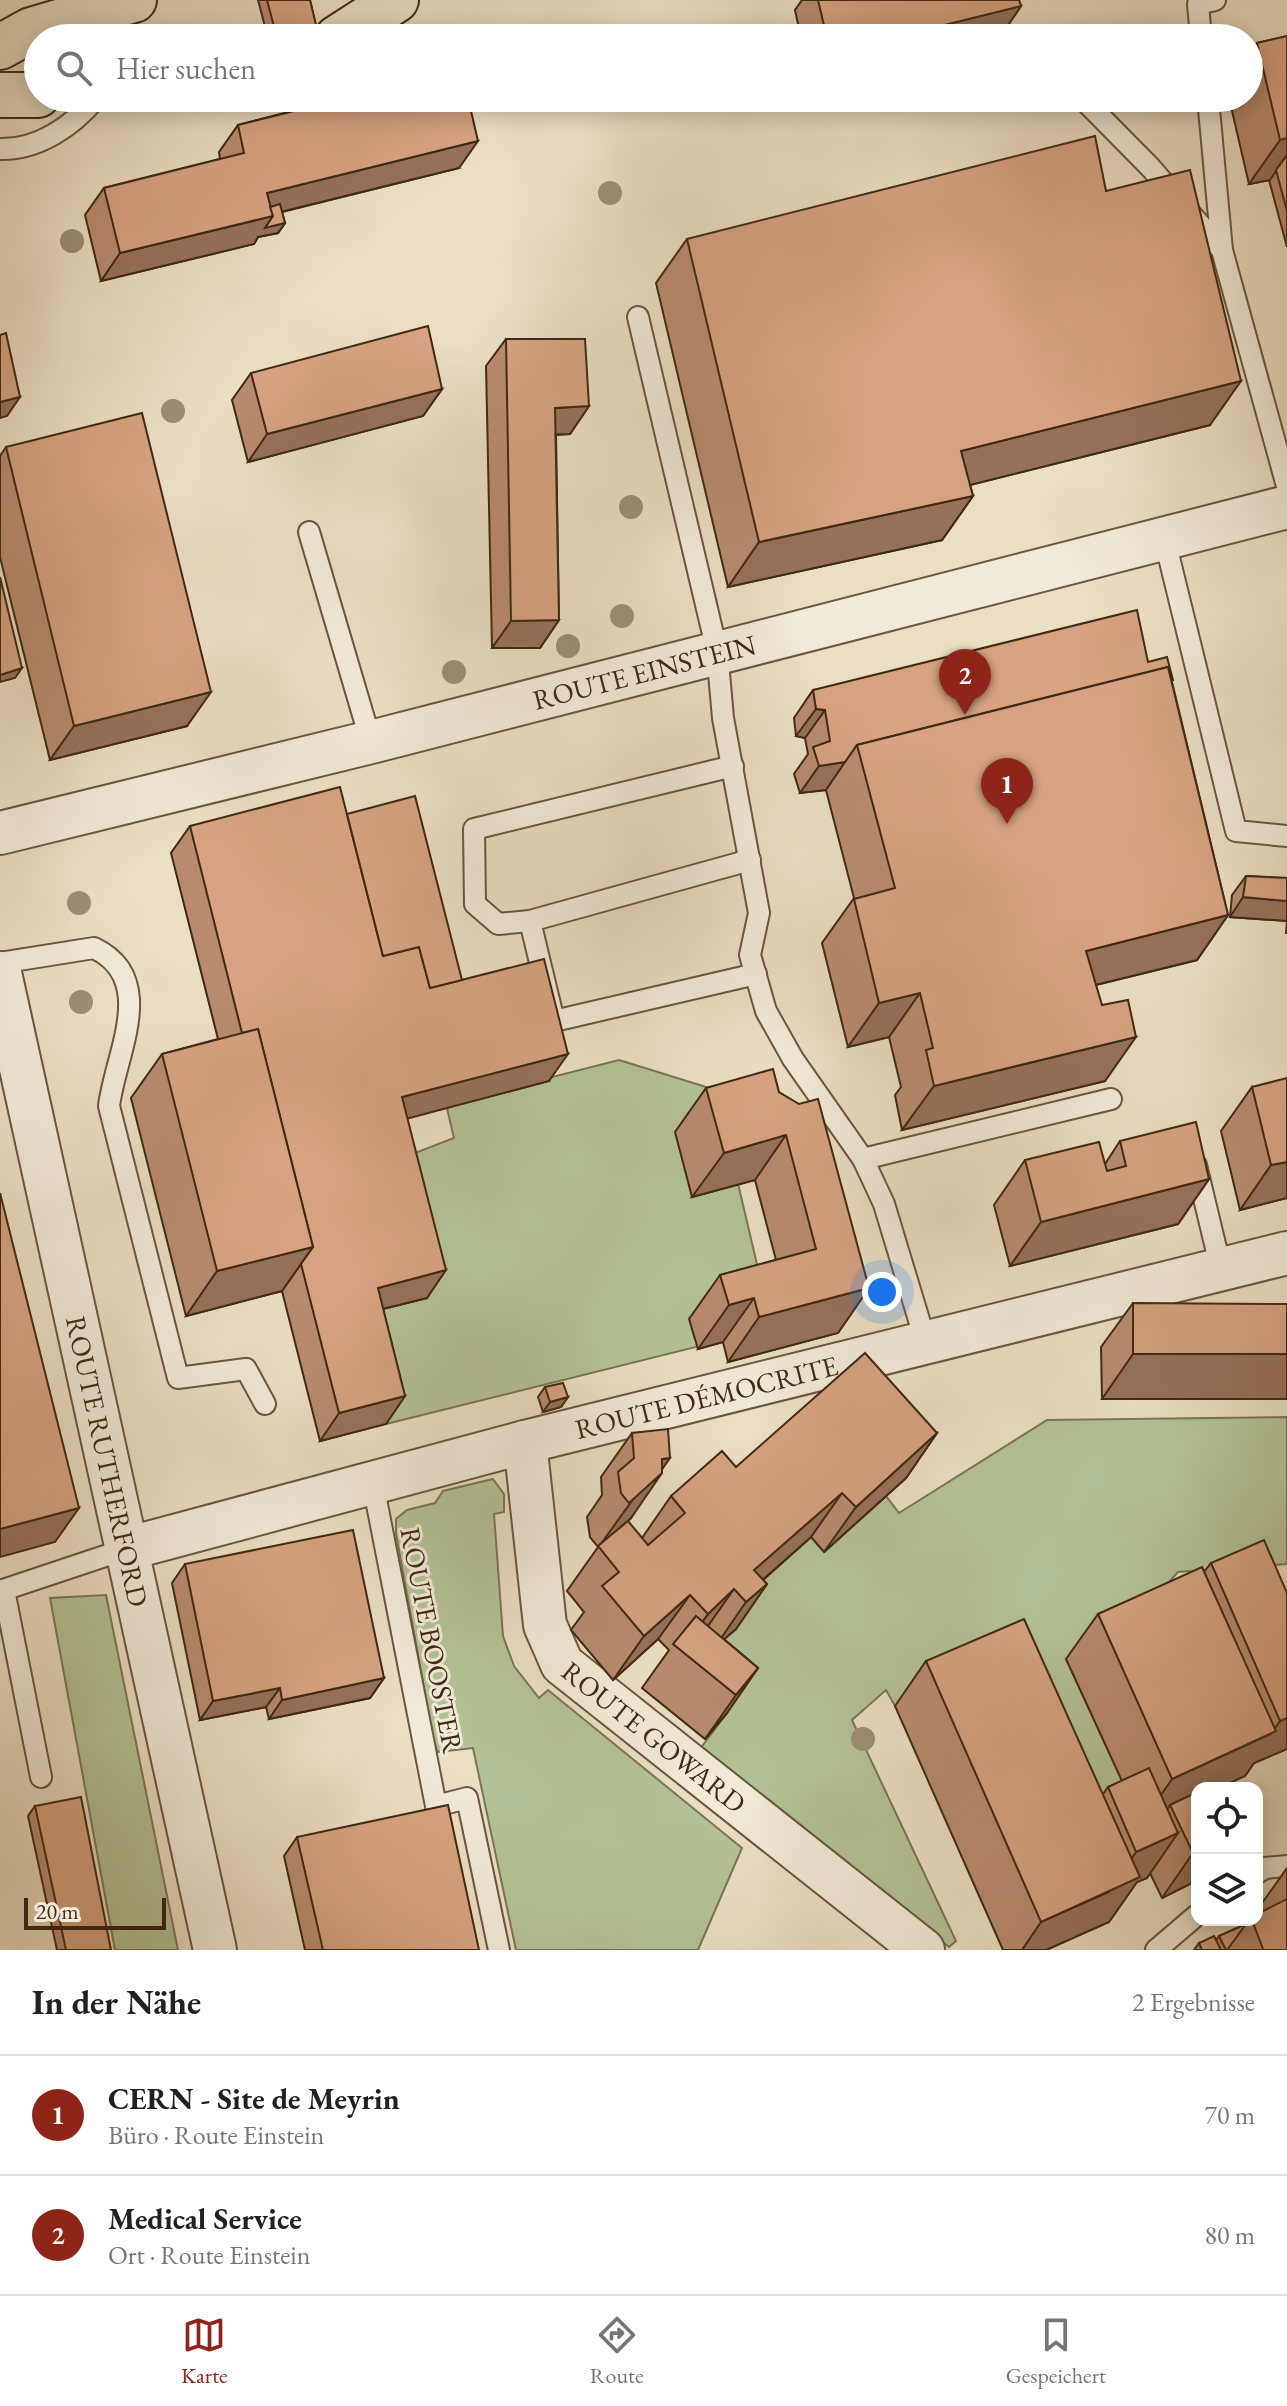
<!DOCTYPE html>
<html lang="de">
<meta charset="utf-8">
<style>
:root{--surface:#fff;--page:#f2f2f2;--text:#202124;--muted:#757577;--line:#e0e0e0;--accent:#8f2418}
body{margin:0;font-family:"EB Garamond",serif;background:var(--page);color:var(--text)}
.controls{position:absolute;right:24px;bottom:24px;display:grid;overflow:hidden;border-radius:16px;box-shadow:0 4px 20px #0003}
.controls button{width:72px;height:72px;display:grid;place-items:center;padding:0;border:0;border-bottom:2px solid var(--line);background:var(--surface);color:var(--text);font:40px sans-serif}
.scale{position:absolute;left:24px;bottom:20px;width:142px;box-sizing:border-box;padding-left:8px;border:4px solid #402913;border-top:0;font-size:22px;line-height:28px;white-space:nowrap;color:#402913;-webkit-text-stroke:6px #f1ead8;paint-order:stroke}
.you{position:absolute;left:882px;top:1292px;width:28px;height:28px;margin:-20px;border:6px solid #fff;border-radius:50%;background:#1a73e8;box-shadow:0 0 0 12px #1a73e833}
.badge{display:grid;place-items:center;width:52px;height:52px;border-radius:50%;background:var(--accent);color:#fff;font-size:26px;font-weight:700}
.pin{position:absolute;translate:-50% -66px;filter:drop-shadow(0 2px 4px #0008)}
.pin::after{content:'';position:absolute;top:42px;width:28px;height:24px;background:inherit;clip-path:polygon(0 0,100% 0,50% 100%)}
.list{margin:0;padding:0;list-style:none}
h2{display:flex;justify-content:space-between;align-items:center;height:104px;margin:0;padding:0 32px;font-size:34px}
h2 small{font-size:26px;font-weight:400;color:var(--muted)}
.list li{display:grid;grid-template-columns:52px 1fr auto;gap:24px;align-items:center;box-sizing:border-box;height:120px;padding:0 32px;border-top:2px solid var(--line)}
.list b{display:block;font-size:30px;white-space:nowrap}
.list p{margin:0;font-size:26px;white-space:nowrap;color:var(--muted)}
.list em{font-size:26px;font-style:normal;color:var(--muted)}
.icon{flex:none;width:44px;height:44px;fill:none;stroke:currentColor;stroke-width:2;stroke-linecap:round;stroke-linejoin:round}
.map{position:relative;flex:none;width:1287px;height:1950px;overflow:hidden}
.search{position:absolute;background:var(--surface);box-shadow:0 4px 20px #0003;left:24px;right:24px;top:24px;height:88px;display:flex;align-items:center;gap:20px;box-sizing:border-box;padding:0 28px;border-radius:44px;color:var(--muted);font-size:30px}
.sheet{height:344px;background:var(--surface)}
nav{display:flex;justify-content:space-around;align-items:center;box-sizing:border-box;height:112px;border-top:2px solid var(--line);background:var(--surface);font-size:22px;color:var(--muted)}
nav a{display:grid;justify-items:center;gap:4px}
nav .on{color:var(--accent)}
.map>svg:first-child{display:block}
</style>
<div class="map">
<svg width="1287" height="1950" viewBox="0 0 1287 1950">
<rect width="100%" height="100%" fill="#eadec3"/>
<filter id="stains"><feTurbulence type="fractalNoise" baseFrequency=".0025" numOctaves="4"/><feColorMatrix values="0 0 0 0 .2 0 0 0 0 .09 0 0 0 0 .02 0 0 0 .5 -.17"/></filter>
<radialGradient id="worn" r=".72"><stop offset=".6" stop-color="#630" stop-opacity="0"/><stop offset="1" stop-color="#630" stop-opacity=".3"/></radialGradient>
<!-- green -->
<g fill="#b3c296" stroke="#7a7654" stroke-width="2">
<polygon points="619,1060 716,1090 772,1328 386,1424 358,1315 415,1153 454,1138 446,1104"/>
<polygon points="1287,1417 1287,1564 1178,1572 1162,1590 1131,1802 1070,1832 993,1663 895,1706 886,1690 852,1720 956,1941 949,1947 700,1749 727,1713 676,1658 811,1537 825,1551 886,1496 899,1513 1047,1420"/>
<polygon points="493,1479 504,1494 504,1512 494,1514 503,1636 514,1666 539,1698 548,1690 742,1848 698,1950 516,1950 473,1748 438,1752 434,1743 396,1534 396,1519 407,1510 435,1503 443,1491"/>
<polygon points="106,1595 178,1950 115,1950 50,1598"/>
</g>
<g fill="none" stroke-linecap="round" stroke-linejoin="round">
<defs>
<g id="service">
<polyline points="1201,38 1198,4 1215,0"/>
<polyline points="1082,98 1151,168 1222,250 1287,486"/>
<polyline points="1208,98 1222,250"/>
<path d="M0,149c38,1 73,-23 96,-51"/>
<polyline points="638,317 717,651 723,718 759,913 750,955 766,1011 793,1059 863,1159 884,1204 926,1343"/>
<polyline points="309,532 371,742"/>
<polyline points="1164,537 1236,831 1287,836"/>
<polyline points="750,860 530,921 554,1021 756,974"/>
<polyline points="530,921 498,924 475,904 474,829 733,766"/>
<path d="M0,963l94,-15c65,31 21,107 15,158l69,272 68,-9 19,35"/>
<polyline points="863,1159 1111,1099"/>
<polyline points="1196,1165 1221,1269"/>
<polyline points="373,1484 436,1806 467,1798 499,1950"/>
<polyline points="4,1590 41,1777"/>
<polyline points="0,1591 126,1549"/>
<polyline points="1257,1873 1265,1868 1287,1866"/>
<polyline points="1156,1950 1197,1915"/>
</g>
<g id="minor">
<path id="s1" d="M0,833l371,-91 916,-235"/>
<path id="s2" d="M0,973l215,977"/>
<path id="s3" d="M525,1442l20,183 17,39 361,286"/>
<path id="s4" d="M126,1549l399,-107 762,-189"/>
</g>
<g id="primary">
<polyline points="337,38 396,0"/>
<polyline points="0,47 31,30 134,0"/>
<polyline points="0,95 38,95"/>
</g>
</defs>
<!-- service casing -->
<use href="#service" stroke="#6a563f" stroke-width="24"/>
<!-- minor casing -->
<use href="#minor" stroke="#6a563f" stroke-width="46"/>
<!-- primary casing -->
<use href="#primary" stroke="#402913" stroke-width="48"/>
<!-- service -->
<use href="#service" stroke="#f1ead8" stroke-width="20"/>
<!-- minor -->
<use href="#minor" stroke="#f1ead8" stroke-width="42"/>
<!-- primary -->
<use href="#primary" stroke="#eadec3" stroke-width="44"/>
</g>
<!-- trees -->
<g fill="#9c8f74">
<circle cx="610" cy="193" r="12"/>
<circle cx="72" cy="241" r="12"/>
<circle cx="173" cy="411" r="12"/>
<circle cx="631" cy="507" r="12"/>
<circle cx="622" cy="616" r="12"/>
<circle cx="568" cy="646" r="12"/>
<circle cx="454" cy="672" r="12"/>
<circle cx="79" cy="903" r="12"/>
<circle cx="81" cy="1002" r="12"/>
<circle cx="863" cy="1739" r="12"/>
</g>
<!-- wall -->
<g fill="#b88b6f" stroke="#402913" stroke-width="2">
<polygon points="258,0 310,0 318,38 268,38"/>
<polygon points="802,0 1019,0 1021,6 1002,34 984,38 801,38 795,10"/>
<polygon points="1287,36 1287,247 1269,180 1249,184 1229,98 1249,98 1249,55 1257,43"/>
<polygon points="293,98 338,98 339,100 459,168 282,212 285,223 278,233 258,237 254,244 101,281 85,215 104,188 220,159 219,152 238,125 292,111 290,103"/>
<polygon points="1106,191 1210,425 970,485 973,496 942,540 728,587 656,283 687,239"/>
<polygon points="506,339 589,406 570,434 556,435 559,620 540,648 492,648 486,366"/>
<polygon points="251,373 442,389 423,416 248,462 232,400"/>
<polygon points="6,447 187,726 50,760 0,557 0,456"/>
<polygon points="1148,662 1172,682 1228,915 1197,960 1096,985 1105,1081 902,1130 895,1095 901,1087 889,1037 848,1047 822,943 854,898 826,790 800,793 794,774 808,754 805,738 796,736 794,718 813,690"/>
<polygon points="347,814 462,980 549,1081 407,1118 427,1298 383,1309 405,1396 386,1424 320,1441 282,1291 186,1316 131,1098 162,1054 218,1039 171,853 190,826"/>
<polygon points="1246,876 1287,878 1287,933 1286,933 1287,921 1230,917 1232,895"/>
<polygon points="1252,1087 1287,1198 1240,1210 1221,1131"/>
<polygon points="706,1088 779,1092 869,1288 838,1333 728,1362 723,1342 698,1349 689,1319 720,1275 776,1260 755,1180 692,1197 675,1132"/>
<polygon points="1120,1141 1209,1179 1178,1224 1010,1266 994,1205 1025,1160 1105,1164"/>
<polygon points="1133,1303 1287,1399 1102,1399 1101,1347"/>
<polygon points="545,1387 568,1397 561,1407 543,1412 538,1397"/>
<polygon points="632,1433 662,1469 631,1518 616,1532 642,1538 671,1496 736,1467 937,1433 906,1478 824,1552 811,1537 763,1580 767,1584 736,1629 724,1639 758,1668 727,1713 705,1739 642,1688 669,1650 658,1639 613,1680 571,1630 584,1612 567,1591 598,1547 590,1537 587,1517 602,1495 601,1477"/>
<polygon points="1211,1563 1287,1593 1287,1749 1254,1763 1245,1776 1197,1788 1197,1874 1190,1884 1162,1898 1150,1873 1147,1878 1137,1882 1109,1922 1046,1950 1003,1950 895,1706 926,1661 1103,1794 1108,1787 1122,1781 1066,1659 1098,1614 1204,1572"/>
<polygon points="185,1564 384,1678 370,1698 269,1719 266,1707 200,1720 172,1583"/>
<polygon points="35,1806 111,1950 57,1950 28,1816"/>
<polygon points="297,1837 479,1950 305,1950 284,1856"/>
<polygon points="1287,1868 1287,1950 1194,1950 1199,1943 1216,1940 1219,1936 1246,1924 1248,1920 1257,1920 1262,1911 1260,1906"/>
</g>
<!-- shaded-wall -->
<g fill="#96715a" stroke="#402913" stroke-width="2">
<polygon points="1021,6 1002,34 984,38 892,38"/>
<polygon points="1287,110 1287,155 1270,180 1249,184 1280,140"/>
<polygon points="478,141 459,168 256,218 267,193"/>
<polygon points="273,216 285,223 278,233 258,237 254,244 101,281 120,253"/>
<polygon points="1241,381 1210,425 930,495 961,451"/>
<polygon points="442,389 423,416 248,462 267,434"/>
<polygon points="20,397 7,416 0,418 0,402"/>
<polygon points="589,406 570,434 536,435 555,408"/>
<polygon points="973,496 942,540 728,587 759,542"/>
<polygon points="559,620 540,648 492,648 511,621"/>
<polygon points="22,668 15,678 0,682 0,675"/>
<polygon points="211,692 187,726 50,760 74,726"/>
<polygon points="816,709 825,710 805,738 796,736"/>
<polygon points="845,762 826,790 800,793 819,766"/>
<polygon points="1243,897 1287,901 1287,921 1230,917"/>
<polygon points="1228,915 1197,960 1055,995 1086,951"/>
<polygon points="920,993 889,1037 848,1047 879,1003"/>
<polygon points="1136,1037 1105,1081 902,1130 934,1086"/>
<polygon points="568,1054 549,1081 383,1125 402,1097"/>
<polygon points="786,1135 755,1180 692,1197 724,1153"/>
<polygon points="1287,1162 1287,1198 1240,1210 1271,1165"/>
<polygon points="1209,1179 1178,1224 1010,1266 1041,1222"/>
<polygon points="313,1247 282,1291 186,1316 217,1271"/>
<polygon points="446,1270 427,1298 358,1315 378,1288"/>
<polygon points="869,1288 838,1333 728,1362 759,1317"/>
<polygon points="754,1298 723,1342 698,1349 729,1305"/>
<polygon points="1133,1354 1287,1354 1287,1399 1102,1399"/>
<polygon points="405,1396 386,1424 320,1441 339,1413"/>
<polygon points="568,1397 561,1407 543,1412 550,1402"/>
<polygon points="937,1433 906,1478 824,1552 856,1507"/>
<polygon points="670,1458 654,1481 662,1473 631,1518 598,1548 662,1459"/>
<polygon points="842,1493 811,1537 742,1598 754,1570"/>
<polygon points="79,1508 55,1542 0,1557 0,1529"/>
<polygon points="767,1584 736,1629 715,1647 746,1602"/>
<polygon points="734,1589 703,1633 682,1651 708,1614"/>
<polygon points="690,1595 658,1639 613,1680 644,1636"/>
<polygon points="758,1668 727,1713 705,1739 736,1695"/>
<polygon points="384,1678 370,1698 269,1719 282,1700"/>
<polygon points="280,1688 266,1707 200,1720 213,1701"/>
<polygon points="1287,1718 1287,1749 1254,1763 1245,1776 1219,1788 1197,1788 1197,1798 1170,1805 1165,1813 1141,1824 1172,1779 1271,1734 1280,1721"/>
<polygon points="1178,1833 1147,1878 1137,1882 1109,1922 1046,1950 1022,1950 1041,1922 1109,1892 1136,1852"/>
<polygon points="1197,1851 1197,1874 1190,1884 1162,1898 1193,1853"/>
</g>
<!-- building -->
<g fill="#d6a281" stroke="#402913" stroke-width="2">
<polygon points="267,0 310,0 319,37 314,38 277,38"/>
<polygon points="818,0 1019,0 1021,6 892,38 827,38"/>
<polygon points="1287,36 1287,138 1280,140 1257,43"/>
<polygon points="298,98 338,98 339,100 300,109"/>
<polygon points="346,98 468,98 478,141 267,193 273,216 120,253 104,188 244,153 238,125"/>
<polygon points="1095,136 1106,191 1190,170 1241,381 961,451 973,496 759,542 687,239"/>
<polygon points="1287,155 1287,211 1276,170"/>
<polygon points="280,204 285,223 265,228 273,216 270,207"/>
<polygon points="428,326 442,389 267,434 251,373"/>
<polygon points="6,333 20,397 0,402 0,335"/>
<polygon points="506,339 585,339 589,406 555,408 559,620 511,621"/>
<polygon points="142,413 211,692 74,726 6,447"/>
<polygon points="0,577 22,668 0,675"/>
<polygon points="1137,610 1148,662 1167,657 1173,680 1171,680 1168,667 857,745 845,762 819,766 813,747 830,741 825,710 816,709 813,690"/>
<polygon points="1168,667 1228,915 1086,951 1102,1005 1128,1000 1136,1037 934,1086 926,1050 933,1048 920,993 879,1003 854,899 895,888 857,745"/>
<polygon points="340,787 383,956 419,947 430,988 544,959 568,1054 402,1097 446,1270 378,1288 405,1396 339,1413 301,1264 313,1247 258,1029 242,1033 190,826"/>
<polygon points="415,796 462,980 430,988 419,947 383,956 347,814"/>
<polygon points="1246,876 1287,878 1287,901 1243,897"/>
<polygon points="258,1029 313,1247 217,1271 162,1054"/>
<polygon points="773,1069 779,1092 799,1104 818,1099 869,1288 759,1317 754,1298 729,1305 720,1275 816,1249 786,1135 724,1153 706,1088"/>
<polygon points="1287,1078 1287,1162 1271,1165 1252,1087"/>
<polygon points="1196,1122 1209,1179 1041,1222 1025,1160 1099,1142 1107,1171 1126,1166 1120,1141"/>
<polygon points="0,1193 79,1508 0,1529"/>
<polygon points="1133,1303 1287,1304 1287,1354 1133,1354"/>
<polygon points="865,1353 937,1433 856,1507 842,1493 754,1570 767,1584 746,1602 734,1589 708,1614 690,1595 644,1636 602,1586 619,1572 598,1546 628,1521 648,1545 685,1513 671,1496 722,1451 736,1467"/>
<polygon points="563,1383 568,1397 550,1402 545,1387"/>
<polygon points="668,1429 670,1458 662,1459 662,1473 629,1503 621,1493 618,1472 634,1458 632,1433"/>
<polygon points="353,1530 384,1678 282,1700 280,1688 213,1701 185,1564"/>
<polygon points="1264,1540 1287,1593 1287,1718 1280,1721 1211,1563"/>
<polygon points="1202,1567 1276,1731 1172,1779 1098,1614"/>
<polygon points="696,1616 758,1668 736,1695 673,1644"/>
<polygon points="1024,1619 1140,1877 1041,1922 926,1661"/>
<polygon points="1149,1768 1178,1833 1136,1852 1108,1787"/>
<polygon points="1197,1792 1197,1851 1193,1853 1170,1805"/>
<polygon points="81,1797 111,1950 66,1950 35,1806"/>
<polygon points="448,1805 479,1950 323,1950 297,1837"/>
<polygon points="1287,1899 1287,1950 1262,1950 1263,1949 1252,1920 1257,1920 1257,1914"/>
<polygon points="1246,1924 1227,1950 1226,1950 1219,1936"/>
<polygon points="1214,1936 1221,1950 1202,1950 1199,1943"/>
</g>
<g text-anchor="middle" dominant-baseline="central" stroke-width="6" stroke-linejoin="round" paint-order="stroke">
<!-- street labels -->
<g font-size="28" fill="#402913" stroke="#f1ead8">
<text stroke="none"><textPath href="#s1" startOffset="664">ROUTE EINSTEIN</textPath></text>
<text stroke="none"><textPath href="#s4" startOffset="600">ROUTE DÉMOCRITE</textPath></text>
<text stroke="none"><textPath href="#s2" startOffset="500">ROUTE RUTHERFORD</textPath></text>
<text transform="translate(432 1640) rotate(79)">ROUTE BOOSTER</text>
<text stroke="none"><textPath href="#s3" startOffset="344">ROUTE GOWARD</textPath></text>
</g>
</g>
<rect width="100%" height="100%" filter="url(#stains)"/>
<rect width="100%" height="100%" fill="url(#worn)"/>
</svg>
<div class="controls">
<button><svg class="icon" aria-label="locate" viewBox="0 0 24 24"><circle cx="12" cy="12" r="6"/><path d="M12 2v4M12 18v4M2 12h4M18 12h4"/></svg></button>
<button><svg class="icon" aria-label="layers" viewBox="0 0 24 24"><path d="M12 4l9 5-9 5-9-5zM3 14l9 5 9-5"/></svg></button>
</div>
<div class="scale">20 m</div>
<div class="you"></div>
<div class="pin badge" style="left:1007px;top:824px">1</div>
<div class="pin badge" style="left:965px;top:715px">2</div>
<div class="search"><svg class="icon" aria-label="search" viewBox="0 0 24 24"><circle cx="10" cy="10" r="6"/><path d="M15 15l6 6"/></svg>Hier suchen</div>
</div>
<section class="sheet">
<h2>In der Nähe<small>2 Ergebnisse</small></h2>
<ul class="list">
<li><span class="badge">1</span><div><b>CERN - Site de Meyrin</b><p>Büro · Route Einstein</p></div><em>70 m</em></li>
<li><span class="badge">2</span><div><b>Medical Service</b><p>Ort · Route Einstein</p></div><em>80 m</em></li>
</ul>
</section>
<nav>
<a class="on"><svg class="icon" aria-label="map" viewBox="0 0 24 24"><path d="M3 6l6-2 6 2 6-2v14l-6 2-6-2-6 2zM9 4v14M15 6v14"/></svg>Karte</a>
<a><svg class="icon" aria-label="directions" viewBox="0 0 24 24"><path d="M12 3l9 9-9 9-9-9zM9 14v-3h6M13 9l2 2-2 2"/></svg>Route</a>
<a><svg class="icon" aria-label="saved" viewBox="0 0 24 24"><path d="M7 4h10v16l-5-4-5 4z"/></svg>Gespeichert</a>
</nav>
